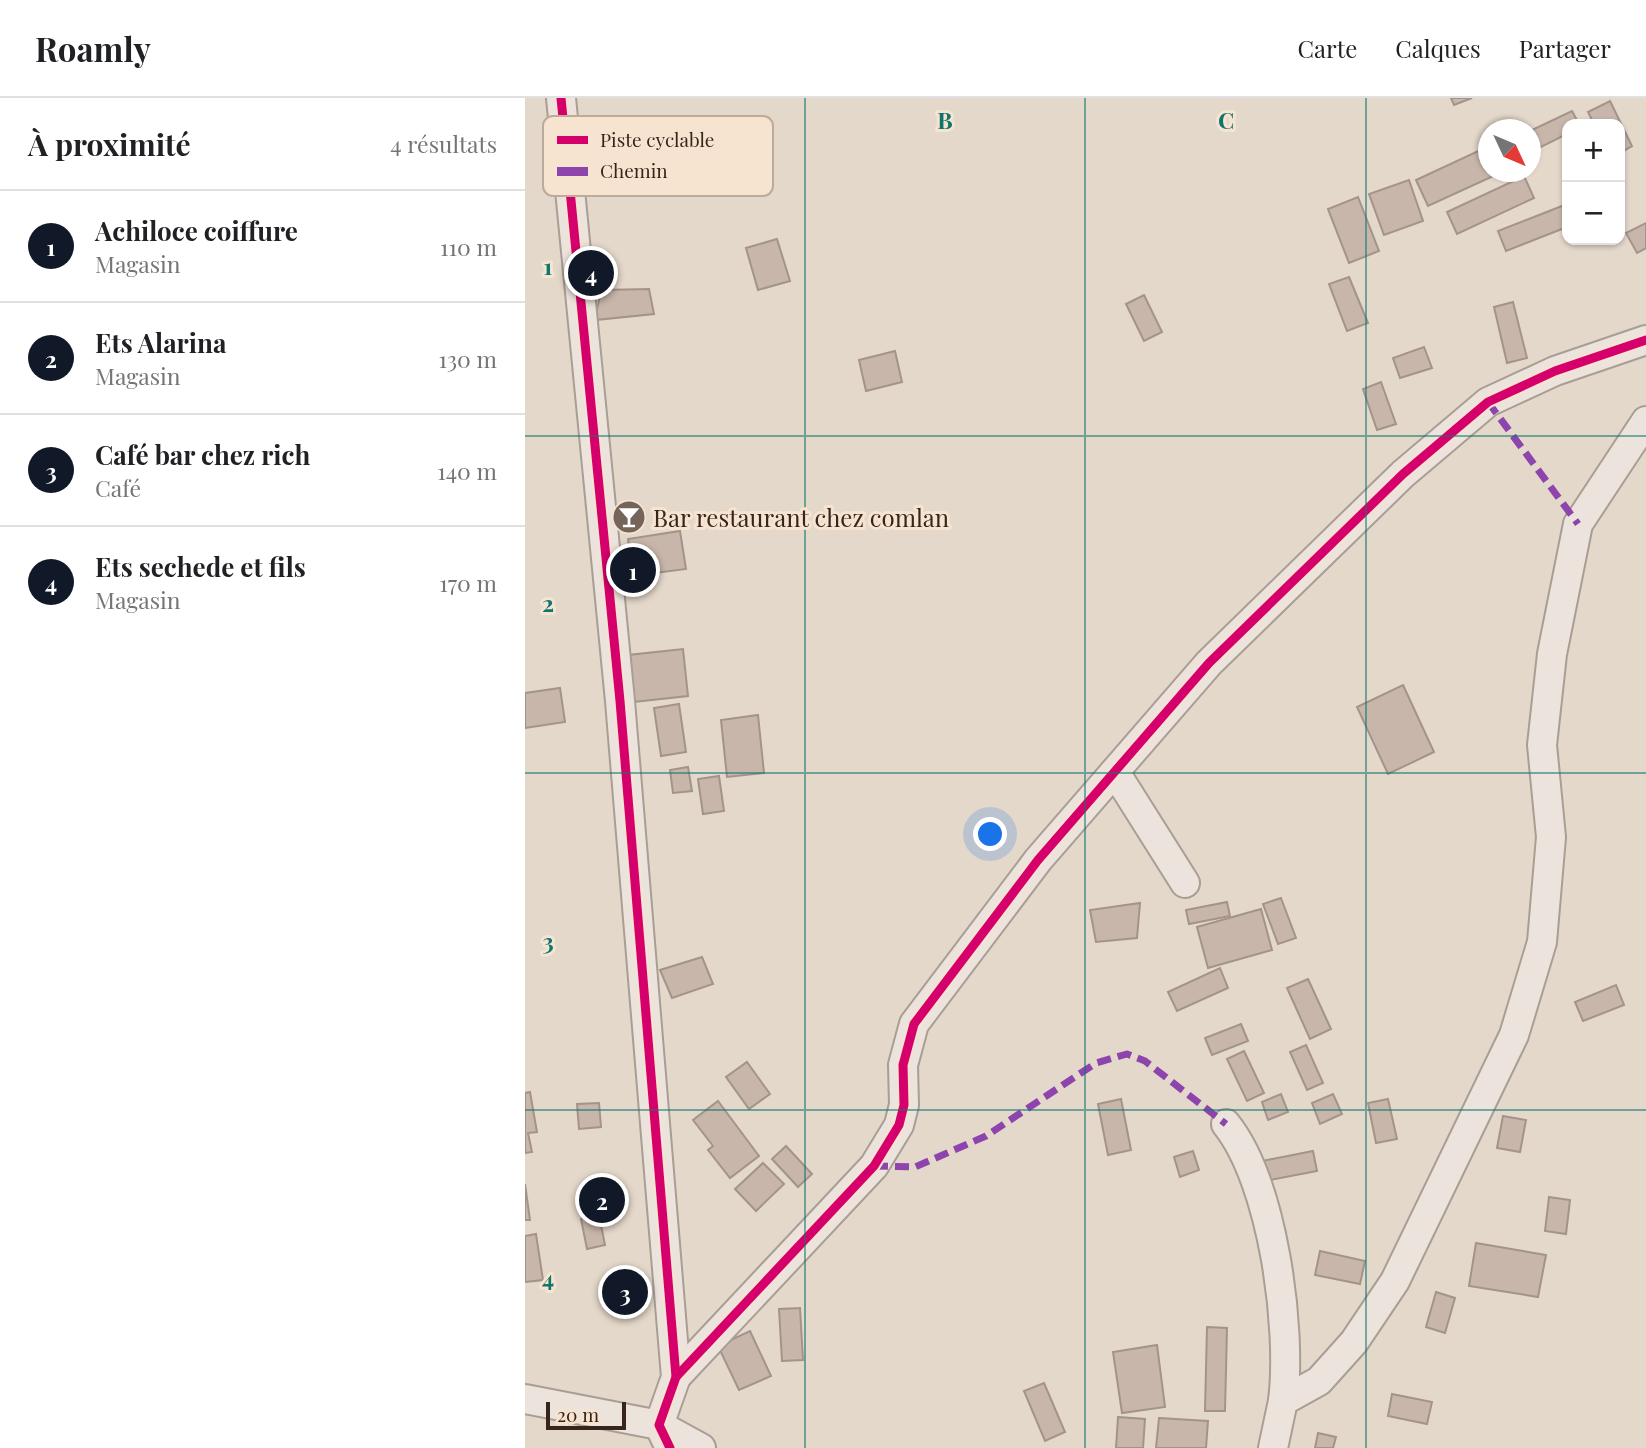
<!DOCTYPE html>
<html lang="fr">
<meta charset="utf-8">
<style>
:root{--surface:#fff;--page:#f2f2f2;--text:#202124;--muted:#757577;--line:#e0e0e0;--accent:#111827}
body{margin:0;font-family:"Playfair Display",serif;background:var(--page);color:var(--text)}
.controls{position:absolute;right:21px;top:21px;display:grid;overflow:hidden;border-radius:14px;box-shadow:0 2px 5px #0004}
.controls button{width:63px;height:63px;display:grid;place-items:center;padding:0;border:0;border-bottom:2px solid var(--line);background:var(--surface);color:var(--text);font:35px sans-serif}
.compass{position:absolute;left:953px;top:21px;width:63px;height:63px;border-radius:50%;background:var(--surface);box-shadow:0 2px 5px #0004;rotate:134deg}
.scale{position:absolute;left:21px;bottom:18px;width:80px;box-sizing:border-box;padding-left:7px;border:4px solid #37251c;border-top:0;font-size:19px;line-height:24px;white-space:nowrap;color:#37251c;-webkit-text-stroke:5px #f6e4d0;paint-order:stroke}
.you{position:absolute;left:466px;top:737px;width:24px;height:24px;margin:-18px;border:5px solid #fff;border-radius:50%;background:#1a73e8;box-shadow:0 0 0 10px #1a73e833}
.badge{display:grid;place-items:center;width:46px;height:46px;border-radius:50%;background:var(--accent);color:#fff;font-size:23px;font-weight:700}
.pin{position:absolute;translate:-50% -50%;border:4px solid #fff;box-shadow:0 2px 7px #0006}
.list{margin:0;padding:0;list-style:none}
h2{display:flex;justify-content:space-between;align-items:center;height:91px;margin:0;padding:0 28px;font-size:30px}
h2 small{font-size:23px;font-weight:400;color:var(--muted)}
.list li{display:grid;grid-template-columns:46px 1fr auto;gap:21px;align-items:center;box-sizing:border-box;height:112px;padding:0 28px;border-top:2px solid var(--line)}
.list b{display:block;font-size:26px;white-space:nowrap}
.list p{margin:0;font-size:23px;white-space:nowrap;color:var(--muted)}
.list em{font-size:23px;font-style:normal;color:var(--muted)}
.map{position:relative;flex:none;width:1121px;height:1350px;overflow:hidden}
header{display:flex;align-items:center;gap:42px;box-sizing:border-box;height:98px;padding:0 35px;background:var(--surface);border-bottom:2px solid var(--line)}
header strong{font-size:33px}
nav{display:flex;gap:38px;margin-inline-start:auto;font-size:24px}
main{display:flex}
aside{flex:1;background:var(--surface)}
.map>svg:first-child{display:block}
</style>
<header>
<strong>Roamly</strong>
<nav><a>Carte</a><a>Calques</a><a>Partager</a></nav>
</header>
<main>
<aside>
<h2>À proximité<small>4 résultats</small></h2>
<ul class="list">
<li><span class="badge">1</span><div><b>Achiloce coiffure</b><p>Magasin</p></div><em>110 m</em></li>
<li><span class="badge">2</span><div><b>Ets Alarina</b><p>Magasin</p></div><em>130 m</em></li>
<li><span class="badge">3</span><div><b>Café bar chez rich</b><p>Café</p></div><em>140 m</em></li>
<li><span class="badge">4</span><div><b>Ets sechede et fils</b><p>Magasin</p></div><em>170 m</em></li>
</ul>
</aside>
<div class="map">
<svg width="1121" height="1350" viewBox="0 0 1121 1350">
<rect width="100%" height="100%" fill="#e4d8ca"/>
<!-- building -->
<g fill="#c8b6ab" stroke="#a4938a" stroke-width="2">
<polygon points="926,0 947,0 929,7"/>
<polygon points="1085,3 1107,48 1095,55 1095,26 1069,26 1063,14"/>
<polygon points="1047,13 1054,26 1042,26 1042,36 1016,49 1007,32"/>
<polygon points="964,48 964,74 977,74 903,108 891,82"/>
<polygon points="999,78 1009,100 932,136 922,114"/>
<polygon points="884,82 898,123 859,137 844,96"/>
<polygon points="833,99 854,153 824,165 803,111"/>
<polygon points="1042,106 1042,129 981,153 973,133"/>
<polygon points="1121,125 1121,150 1112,155 1101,135"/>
<polygon points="252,141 265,183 233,192 221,150"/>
<polygon points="824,179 843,225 822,233 804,186"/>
<polygon points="124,191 129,216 70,222 76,192"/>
<polygon points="619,197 637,234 619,243 601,206"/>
<polygon points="988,204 1002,260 982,265 969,209"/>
<polygon points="899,249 907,270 875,280 868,260"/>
<polygon points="370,253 377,284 341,293 334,262"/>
<polygon points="856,284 871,326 852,332 838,291"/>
<polygon points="155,433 161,471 108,478 103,441"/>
<polygon points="158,551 163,598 109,604 103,557"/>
<polygon points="878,587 909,654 863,676 832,609"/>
<polygon points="35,590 40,624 0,630 0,595"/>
<polygon points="154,606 161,654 136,658 129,610"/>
<polygon points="233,617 239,675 202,679 196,622"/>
<polygon points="163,669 167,693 148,695 145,672"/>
<polygon points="194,678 199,713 178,716 173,681"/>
<polygon points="756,800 771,840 753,846 738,806"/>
<polygon points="702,804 705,818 664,826 661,812"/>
<polygon points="615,805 612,840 571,844 565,812"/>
<polygon points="736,811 747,852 683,870 672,829"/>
<polygon points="177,859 188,886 147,900 135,872"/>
<polygon points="695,870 703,890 652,913 643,894"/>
<polygon points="783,881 806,931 785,941 762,890"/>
<polygon points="1091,887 1099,907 1058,923 1050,904"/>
<polygon points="716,926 723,943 687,957 680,940"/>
<polygon points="781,947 798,985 782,992 765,954"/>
<polygon points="719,953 739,995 722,1003 702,961"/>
<polygon points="222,964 245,996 224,1011 201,979"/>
<polygon points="5,994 12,1034 3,1035 7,1054 0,1055 0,995"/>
<polygon points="756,996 763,1014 743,1022 737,1004"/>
<polygon points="808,996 817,1016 795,1026 787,1005"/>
<polygon points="596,1001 606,1052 583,1057 573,1006"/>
<polygon points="863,1001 872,1041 851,1045 843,1005"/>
<polygon points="193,1003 234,1058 205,1080 183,1052 188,1048 168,1022"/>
<polygon points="74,1005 76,1029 54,1031 52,1006"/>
<polygon points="978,1018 1001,1022 995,1054 972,1050"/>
<polygon points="261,1048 287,1076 273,1089 247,1061"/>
<polygon points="668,1053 674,1072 655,1079 649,1059"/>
<polygon points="788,1053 792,1073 740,1083 737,1063"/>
<polygon points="238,1065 259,1086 231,1113 210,1091"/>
<polygon points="0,1086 5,1122 0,1122"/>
<polygon points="72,1086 77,1110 60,1113 56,1088"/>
<polygon points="1024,1099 1045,1102 1041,1136 1020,1133"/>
<polygon points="74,1117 80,1147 62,1151 56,1121"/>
<polygon points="11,1136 18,1182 0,1184 0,1138"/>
<polygon points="951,1145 1021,1157 1013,1199 944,1188"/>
<polygon points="795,1153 840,1163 835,1186 790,1177"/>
<polygon points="911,1194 930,1200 920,1235 901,1229"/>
<polygon points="275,1210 278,1262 257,1263 254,1211"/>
<polygon points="682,1229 702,1230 700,1313 680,1313"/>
<polygon points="225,1233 246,1278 214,1292 193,1248"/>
<polygon points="632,1247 640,1309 597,1315 588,1254"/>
<polygon points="519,1285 540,1334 520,1343 499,1293"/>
<polygon points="867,1296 907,1304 902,1326 863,1318"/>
<polygon points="593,1319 620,1321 618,1350 591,1350"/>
<polygon points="634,1320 683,1323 681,1350 631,1350"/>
<polygon points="793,1335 811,1339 808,1350 790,1350"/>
</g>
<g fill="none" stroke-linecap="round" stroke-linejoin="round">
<defs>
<g id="minor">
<polyline points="36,0 95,603 151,1279 134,1327 145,1350"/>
<polyline points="590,674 660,785"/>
<path d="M701,1026c47,59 66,203 57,277"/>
<polyline points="151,1279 349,1068 374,1027 379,1007 378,967 389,926 513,762 684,565 878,376 963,304 1030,273 1121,242"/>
<polyline points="0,1301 134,1327 176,1350"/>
<polyline points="748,1350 758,1303 794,1283 829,1244 870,1183 989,937 1017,844 1026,739 1017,647 1027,556 1053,426 1121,323"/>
</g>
</defs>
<!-- minor casing -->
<use href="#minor" stroke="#a99e94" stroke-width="32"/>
<!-- minor -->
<use href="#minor" stroke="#ece4dc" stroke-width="28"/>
<!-- quiet -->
<g stroke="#8e44ad" stroke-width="7" stroke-dasharray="14 7" stroke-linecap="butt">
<polyline points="963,304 1053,426"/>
<polyline points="349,1068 390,1069 461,1038 571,965 602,956 620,963 701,1026"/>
</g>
<defs>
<g id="cycleway">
<polyline points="36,0 95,603 151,1279 134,1327 145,1350"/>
<polyline points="151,1279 349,1068 374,1027 379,1007 378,967 389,926 513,762 684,565 878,376 963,304 1030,273 1121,242"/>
</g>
</defs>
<!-- cycleway casing -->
<use href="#cycleway" stroke="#f6e4d0" stroke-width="13"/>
<!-- cycleway -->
<use href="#cycleway" stroke="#d6006c" stroke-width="9"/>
</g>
<!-- grid -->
<path fill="none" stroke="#0f766e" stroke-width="2" stroke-opacity="0.55" d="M280,0v1350M560,0v1350M841,0v1350M0,338h1121M0,675h1121M0,1012h1121"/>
<!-- icons -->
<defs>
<symbol id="bar-disc" viewBox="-11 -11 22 22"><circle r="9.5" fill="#746459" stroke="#f6e4d0"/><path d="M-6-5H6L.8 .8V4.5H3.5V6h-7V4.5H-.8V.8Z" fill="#fff"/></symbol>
</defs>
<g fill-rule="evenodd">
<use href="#bar-disc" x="85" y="400" width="38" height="38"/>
</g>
<g text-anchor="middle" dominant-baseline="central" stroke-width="6" stroke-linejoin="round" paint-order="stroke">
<!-- poi labels -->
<g font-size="24" fill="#37251c" stroke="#f6e4d0" text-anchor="start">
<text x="128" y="419">Bar restaurant chez comlan</text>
</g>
</g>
<!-- legend -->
<rect x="18" y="18" width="230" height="80" rx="10" fill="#f6e4d0" stroke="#bdab9a" stroke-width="2"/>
<rect x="32" y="38" width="31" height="8" fill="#d6006c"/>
<rect x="32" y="69" width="31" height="9" fill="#8e44ad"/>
<g font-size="19" fill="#37251c">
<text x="75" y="49">Piste cyclable</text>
<text x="75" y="80">Chemin</text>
</g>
<g font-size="23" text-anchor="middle" font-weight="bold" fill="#0f766e" stroke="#f6e4d0" stroke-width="6" stroke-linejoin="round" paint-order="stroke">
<text x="420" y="31">B</text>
<text x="701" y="31">C</text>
<text x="23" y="177">1</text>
<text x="23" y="514">2</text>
<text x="23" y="852">3</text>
<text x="23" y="1189">4</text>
</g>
</svg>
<div class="controls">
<button>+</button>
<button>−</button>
</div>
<svg class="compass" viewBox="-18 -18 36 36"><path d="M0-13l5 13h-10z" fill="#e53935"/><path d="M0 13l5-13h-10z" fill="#757577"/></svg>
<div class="scale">20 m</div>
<div class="you"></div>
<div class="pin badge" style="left:108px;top:472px">1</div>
<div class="pin badge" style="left:77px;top:1102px">2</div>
<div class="pin badge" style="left:100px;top:1194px">3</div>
<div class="pin badge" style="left:66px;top:175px">4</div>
</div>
</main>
